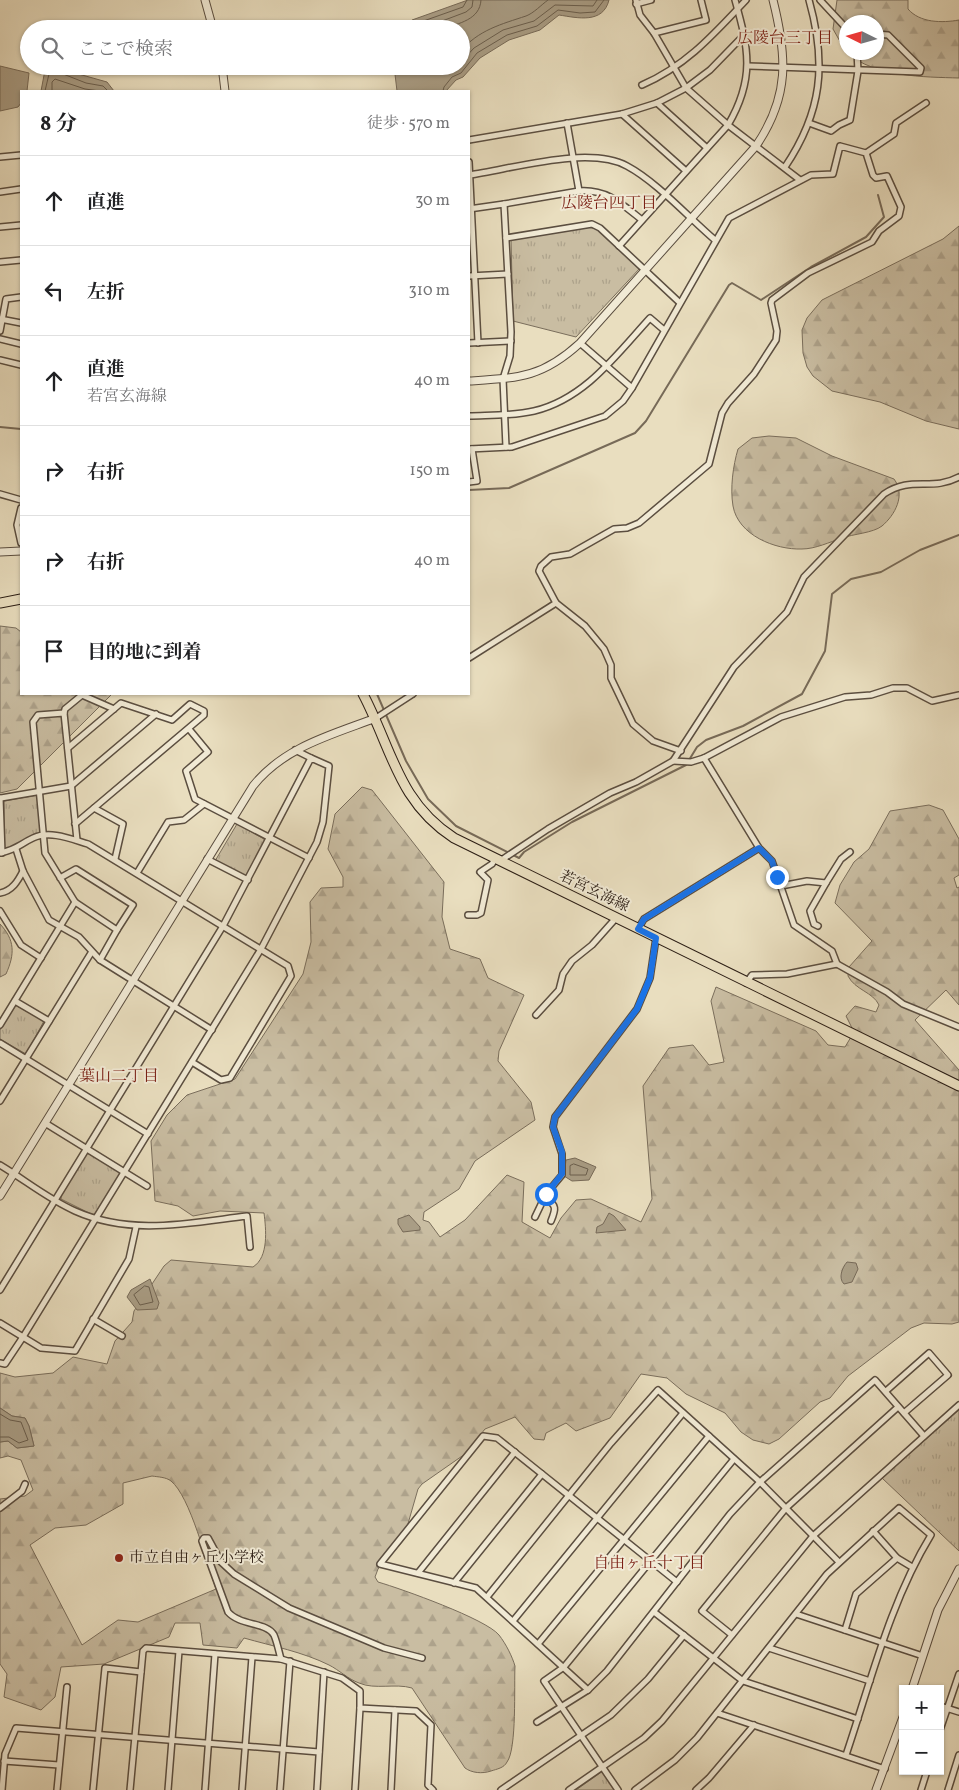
<!DOCTYPE html>
<html lang="ja">
<meta charset="utf-8">
<style>
:root{--surface:#fff;--page:#f6f6f6;--text:#202124;--muted:#757577;--line:#e0e0e0}
body{margin:0;font-family:Vollkorn,"Noto Serif JP",serif;background:var(--page);color:var(--text)}
.controls{position:absolute;right:15px;bottom:15px;display:grid;overflow:hidden;border-radius:0px;box-shadow:0 1px 4px #0004}
.controls button{width:45px;height:45px;display:grid;place-items:center;padding:0;border:0;border-bottom:1px solid var(--line);background:var(--surface);color:var(--text);font:25px sans-serif}
.compass{position:absolute;left:839px;top:15px;width:45px;height:45px;border-radius:50%;background:var(--surface);box-shadow:0 1px 4px #0004;rotate:275deg}
.stop{position:absolute;width:15px;height:15px;margin:-11px;border:4px solid #1a73e8;border-radius:50%;background:#fff}
.stop.end{background:#1a73e8;border-color:#fff;box-shadow:0 1px 5px #0008}
.list{margin:0;padding:0;list-style:none}
h2{display:flex;justify-content:space-between;align-items:center;height:65px;margin:0;padding:0 20px;font-size:21px}
h2 small{font-size:16px;font-weight:400;color:var(--muted)}
.list li{display:grid;grid-template-columns:32px 1fr auto;gap:15px;align-items:center;box-sizing:border-box;height:90px;padding:0 20px;border-top:1px solid var(--line)}
.list b{display:block;font-size:19px;white-space:nowrap}
.list p{margin:0;font-size:16px;white-space:nowrap;color:var(--muted)}
.list em{font-size:16px;font-style:normal;color:var(--muted)}
.icon{flex:none;width:28px;height:28px;fill:none;stroke:currentColor;stroke-width:2;stroke-linecap:round;stroke-linejoin:round}
.map{position:relative;flex:none;width:959px;height:1790px;overflow:hidden}
.search{position:absolute;background:var(--surface);box-shadow:0 1px 4px #0004;left:20px;top:20px;width:450px;height:55px;display:flex;align-items:center;gap:12px;box-sizing:border-box;padding:0 18px;border-radius:28px;color:var(--muted);font-size:19px}
.panel{position:absolute;background:var(--surface);box-shadow:0 1px 4px #0004;left:20px;top:90px;width:450px;height:605px;border-radius:0px}
.map>svg:first-child{display:block}
</style>
<div class="map">
<svg width="959" height="1790" viewBox="0 0 959 1790">
<defs>
<pattern id="forest-firs" width="22" height="20" patternUnits="userSpaceOnUse" patternTransform="scale(1.25)"><rect width="22" height="20" fill="#c9bda2"/><path d="M5 1l3.5 6h-7zM16 11l3.5 6h-7z" fill="#ada28b"/></pattern>
<pattern id="park-tufts" width="24" height="20" patternUnits="userSpaceOnUse" patternTransform="scale(1.25)"><rect width="24" height="20" fill="#c9bda2"/><path d="M3 7l-1-3M5 7V3M7 7l1-3M15 17l-1-3M17 17v-4M19 17l1-3" fill="none" stroke="#ada28b"/></pattern>
</defs>
<rect width="100%" height="100%" fill="#e9debf"/>
<filter id="stains"><feTurbulence type="fractalNoise" baseFrequency=".004" numOctaves="4"/><feColorMatrix values="0 0 0 0 .2 0 0 0 0 .09 0 0 0 0 .02 0 0 0 .5 -.17"/></filter>
<radialGradient id="worn" r=".72"><stop offset=".6" stop-color="#630" stop-opacity="0"/><stop offset="1" stop-color="#630" stop-opacity=".3"/></radialGradient>
<!-- forest -->
<g fill="url(#forest-firs)" stroke="#7a6e5c" fill-rule="evenodd">
<path d="M837,0h71v9c12,14 34,14 51,11v58c-35,-1 -84,-1 -112,-25l29,-1v-30h-30v30l-13,-23z"/>
<polygon points="959,226 959,429 926,421 880,402 832,391 813,376 807,367 803,353 802,330 807,318 822,300 943,239"/>
<path d="M769,436l27,2 36,18 62,23c12,16 1,36 -12,47 -9,7 -29,8 -40,12 -12,4 -27,11 -40,11 -27,1 -64,-14 -69,-43 -3,-18 0,-40 5,-57l14,-11z"/>
<polygon points="0,626 16,628 21,632 21,694 112,694 17,789 0,793"/>
<path d="M362,787l10,3 72,92 -2,35 8,32 30,10 8,19 36,17 -25,56 -1,10 33,41 4,18 -60,41 -16,28 -35,23 -1,8 6,2 11,15 25,-17 42,-45 17,7 -2,40 28,16 11,-20 15,-18 15,-1 50,23 11,-23 -9,-113 26,-38 24,-3 16,20 15,-3 -13,-61 5,-14 100,44 12,14 17,2 9,-15 -8,-16 9,-10 21,6 3,-7c-6,-13 -24,-15 -31,-29l1,-9 23,-26 -37,-38 5,-18 14,-23 15,-13 21,-38 39,-6 14,5 16,29v36l-5,3 3,10 2,-1v118l-13,-15 -31,30 44,50v252l-7,2 -28,-1 -13,5 -63,48 -18,22 -10,4 -41,37 -10,5 -16,-4 -12,-8 -16,-19 -39,-19 -19,-16 -26,-4 -31,44 -34,13 -10,-8 -20,10 -2,7 -10,-1 -19,-22 -30,12 -20,25 -43,30 -4,5 -15,52 -25,28 -3,8 3,5c24,7 108,37 121,53 7,9 13,21 16,31 -1,19 2,83 -8,96 -3,6 -10,7 -16,9 -9,3 -19,2 -26,-3l-53,-80c-17,-5 -37,2 -53,-5 -11,-4 -20,-13 -30,-18 -26,-13 -57,-19 -85,-27l-7,10 -34,-3 -3,-22h-25l-6,14 -65,27 -43,3 -6,30 -14,13 -37,-13 3,-23 -7,-10v-165l25,-3 8,-6 -12,-30 -13,-4 -8,2v-16l8,-1 9,7 17,-2 -5,-20 -4,-8 -13,-2 -12,-8v-35l15,4 38,-4 20,-16 34,7 8,-23 17,-19 2,-11 30,-45 7,-6 82,7c16,-10 13,-38 11,-54l-44,-2 -27,5 -15,-10 -23,-5 -4,-60 16,-26 20,-20 48,-16 68,-105 8,-32 -1,-40 11,-14 22,-1v-10l-15,-28 7,-35zM152,1476c6,1 14,1 19,5 19,15 36,83 45,108l-78,33 -20,-2 -36,25 -52,-100 25,-17 31,-3 37,-21v-21z"/>
<path d="M0,924c15,16 15,30 6,50l-6,3z"/>
</g>
<!-- park -->
<g fill="url(#park-tufts)" stroke="#7a6e5c">
<polygon points="586,227 598,229 640,268 576,337 513,321 511,239"/>
<path d="M38,795l4,36c-4,5 -31,17 -38,18v-48z"/>
<polygon points="237,824 264,839 265,841 247,876 244,876 215,861"/>
<polygon points="15,1005 44,1021 26,1054 0,1039 0,1030"/>
<polygon points="87,1153 119,1171 120,1174 95,1214 93,1215 61,1199 61,1196"/>
<polygon points="959,1410 959,1551 882,1478"/>
<polygon points="603,1771 616,1790 576,1790"/>
</g>
<!-- water -->
<g fill="#a99d85" stroke="#776a58">
<path d="M468,0h141c-6,24 -31,18 -50,15l-19,15 -31,10 -29,18 -17,19 -7,3 -10,11h-49l-3,-25h67v-37h-57l8,-9z"/>
<polygon points="0,66 29,73 27,91 21,91 21,103 18,107 0,111"/>
<polygon points="50,66 107,82 114,91 41,91 45,70"/>
<polygon points="575,1158 596,1167 589,1180 572,1181 564,1176 566,1160"/>
<polygon points="609,1213 614,1216 626,1230 596,1233 597,1227 603,1224"/>
<polygon points="409,1215 420,1227 420,1230 403,1232 398,1224 398,1219"/>
<path d="M847,1262l9,1 2,6 -6,13 -8,2c-6,-6 -2,-16 3,-22z"/>
<polygon points="150,1279 159,1303 157,1309 137,1310 127,1297 131,1290"/>
<polygon points="0,1408 12,1416 25,1418 29,1426 34,1446 17,1448 8,1441 0,1442"/>
</g>
<g fill="none" stroke-linecap="round" stroke-linejoin="round">
<!-- shore -->
<g stroke="#6a5e4d" stroke-width="1">
<polyline points="411,29 415,24 463,7 467,0"/>
<polyline points="421,29 466,12 472,7 473,0"/>
<path d="M443,29c16,-6 37,-9 38,-29"/>
<path d="M461,51c17,-21 41,-27 65,-35 8,-3 15,-11 22,-16"/>
<polyline points="461,62 474,48 503,30 534,21 555,5 593,6 597,0"/>
<polyline points="45,91 49,74 53,70 86,83 103,86 108,91"/>
<polyline points="52,91 52,82 55,79 85,89 100,91"/>
<polyline points="443,91 444,87 452,77 461,73 477,53 507,35 537,26 558,10 580,13 595,12 604,0"/>
<polygon points="574,1164 588,1169 586,1175 570,1175 570,1166"/>
<polygon points="145,1286 149,1287 153,1302 140,1305 134,1295"/>
<polyline points="0,1414 10,1420 21,1422 28,1440 19,1443 9,1437 0,1437"/>
</g>
<!-- stream -->
<g stroke="#776a58" stroke-width="2">
<polyline points="0,427 21,429"/>
<polyline points="469,490 509,488 635,433 646,421 729,285 732,283 761,300 811,267 866,237 884,217 878,195"/>
<polyline points="377,694 406,761 428,799 456,826 519,858 524,852 572,822 686,765 697,747 706,740 743,726 802,694 825,651 832,594 851,579 881,572 920,550 959,535"/>
</g>
<defs>
<g id="minor">
<polyline points="636,0 640,15 654,33 686,88 728,125 800,180"/>
<polyline points="820,0 846,28"/>
<polyline points="636,4 651,0"/>
<polyline points="654,33 706,20 701,0"/>
<polyline points="748,66 920,72 921,68 888,35 876,34"/>
<path d="M642,85c44,-19 72,-51 104,-85"/>
<polyline points="657,103 707,148"/>
<polyline points="622,114 686,171"/>
<polyline points="809,123 831,131 839,125 850,120 858,71 857,52"/>
<polyline points="469,140 622,114 657,103 686,88 710,70 744,35"/>
<polyline points="866,153 894,134 896,123 926,103"/>
<polyline points="0,157 21,155"/>
<polyline points="469,162 478,343"/>
<path d="M785,167c37,-55 42,-103 24,-167"/>
<path d="M469,175c43,-6 120,-30 158,-9 30,16 62,52 88,74"/>
<path d="M579,191c28,-2 43,13 63,29"/>
<polyline points="0,192 21,189"/>
<polyline points="504,204 579,191 567,123"/>
<polyline points="469,209 504,204 511,332 510,356 503,379 506,447"/>
<polyline points="0,227 21,225"/>
<polyline points="506,238 592,224 600,228 679,302"/>
<path d="M619,246l109,-121c27,-46 21,-76 7,-125"/>
<polyline points="0,262 21,260"/>
<polyline points="469,276 508,274"/>
<polyline points="0,319 21,323"/>
<polyline points="0,331 6,299 21,297"/>
<polyline points="0,339 21,344"/>
<polyline points="469,343 511,341"/>
<polyline points="580,343 632,388"/>
<polyline points="0,360 21,365"/>
<path d="M469,416c21,-1 44,0 65,-5 51,-12 83,-57 116,-93l14,12"/>
<polyline points="469,449 512,447 605,416 623,401 632,388 729,218 811,175 833,174 840,146 866,153 873,175 876,178 887,176 901,207 899,216 879,231 872,242 808,273 772,300 771,303 777,331 776,340 754,374 728,403 722,413 709,464 639,523 627,528 614,529 570,554 551,557 541,566 539,571 556,603 585,626 604,649 611,665 611,678 633,724 653,741 681,751"/>
<polyline points="469,482 477,481 472,449"/>
<polyline points="0,494 21,500"/>
<polyline points="21,508 17,525 21,543"/>
<polyline points="469,658 556,603"/>
<polyline points="64,713 65,709 82,695 114,709"/>
<polyline points="376,718 413,694"/>
<polyline points="189,729 208,752 186,771 195,799 309,858"/>
<polyline points="68,748 121,703 172,720 190,704 204,711 204,715 94,808"/>
<polyline points="295,750 311,758"/>
<polyline points="704,758 759,848 772,861 794,925 832,951 837,964"/>
<polyline points="673,761 691,762 704,758 781,717 845,697 871,695 893,688 907,688 932,701 959,695"/>
<polyline points="0,798 2,853"/>
<polyline points="1,798 71,786 156,714"/>
<polyline points="75,824 94,808 123,824 115,859"/>
<polyline points="16,849 23,871 49,920 79,937 100,960 212,1030"/>
<path d="M0,853c18,-4 18,-8 33,-15 17,-8 38,1 55,6l200,122 3,10 -61,102 -9,2 -29,-18"/>
<polyline points="207,859 248,880"/>
<path d="M500,861l48,-32 62,-36 26,-11 37,-21 61,-94 53,-55 17,-35 80,-83c28,-19 47,-2 75,-17"/>
<polyline points="137,873 168,822 184,820 204,804"/>
<polyline points="60,878 76,869 133,905 117,930 75,902 45,853 33,722 38,715 64,713 77,840"/>
<polyline points="781,886 807,881 826,883 841,859 850,852"/>
<path d="M0,893c12,-2 18,-12 23,-22"/>
<polyline points="0,911 21,945 41,958"/>
<polyline points="468,915 477,915 481,913 488,880 480,872 492,864 495,859"/>
<polyline points="818,926 814,924 810,911 826,883"/>
<polyline points="638,929 644,919 759,848"/>
<polyline points="100,960 117,930"/>
<polyline points="746,983 752,975 787,974 837,964 887,992 903,1004 959,1027"/>
<polyline points="15,1001 49,1021"/>
<polyline points="536,1015 559,990 563,974 572,961 592,945 616,918"/>
<polyline points="0,1025 75,902"/>
<polyline points="0,1043 148,1134"/>
<polyline points="0,1101 91,953"/>
<polyline points="45,1123 147,1186"/>
<path d="M0,1165c25,15 48,34 75,46 56,25 114,12 172,5l3,31"/>
<path d="M545,1198c12,7 11,11 6,23"/>
<polyline points="535,1217 546,1194 562,1175 562,1154 553,1127 555,1117 637,1009 650,978 656,938"/>
<polyline points="0,1290 223,926 311,758 329,766 323,822 317,842 261,949 23,1337 5,1364 0,1363"/>
<polyline points="93,1319 122,1336"/>
<polyline points="0,1323 41,1348 75,1351 129,1259 136,1227"/>
<polyline points="886,1391 929,1353 948,1375 904,1413"/>
<polyline points="0,1508 22,1491 25,1484"/>
<polyline points="873,1531 897,1558 912,1567"/>
<polyline points="418,1573 515,1452"/>
<polyline points="454,1583 542,1474"/>
<polyline points="487,1597 611,1443 658,1390 760,1482 839,1562"/>
<polyline points="654,1612 743,1681 858,1719"/>
<polyline points="796,1614 923,1656"/>
<polyline points="513,1621 683,1413"/>
<polyline points="845,1630 856,1594 897,1558"/>
<polyline points="732,1635 702,1611 786,1508 898,1407"/>
<polyline points="538,1644 709,1436"/>
<polyline points="769,1648 870,1681"/>
<path d="M281,1659c-2,-7 -4,-17 -7,-24 -7,-13 -34,-9 -46,-23l-26,-71 2,-3h4l13,24 13,12 55,34 95,40 38,10"/>
<polyline points="588,1690 476,1588 380,1564 483,1436 497,1438 677,1582"/>
<polyline points="940,1706 959,1712"/>
<polyline points="717,1713 885,1769"/>
<polyline points="537,1722 588,1690 607,1671 730,1514 760,1482 875,1380 924,1436"/>
<polyline points="940,1730 959,1674"/>
<polyline points="4,1761 59,1765"/>
<polyline points="2,1790 5,1754 16,1728 319,1752"/>
<polyline points="57,1790 67,1687"/>
<polyline points="93,1790 105,1668 141,1672"/>
<polyline points="130,1790 143,1651 146,1648 281,1659 342,1678 360,1691 360,1708 416,1711 431,1725 428,1785 433,1790"/>
<polyline points="168,1790 179,1651"/>
<polyline points="205,1790 215,1654"/>
<polyline points="242,1790 252,1657"/>
<polyline points="280,1790 290,1661"/>
<polyline points="317,1790 324,1672"/>
<polyline points="355,1790 360,1708"/>
<polyline points="391,1790 395,1710"/>
<polyline points="501,1790 611,1715 648,1679 684,1635"/>
<polyline points="569,1790 644,1738 662,1721 813,1536 959,1405"/>
<polyline points="618,1790 544,1681 564,1667 734,1459"/>
<path d="M635,1790l40,-30 22,-22 130,-164 72,-66 32,27c-41,67 -60,146 -85,220"/>
<polyline points="696,1790 709,1778 754,1725"/>
<polyline points="921,1790 927,1771"/>
<polyline points="948,1790 959,1755"/>
</g>
<g id="tertiary">
<polyline points="205,0 213,29"/>
<polyline points="222,66 225,91"/>
<path d="M469,381c49,-3 73,-3 111,-38l176,-197c34,-50 31,-90 17,-146"/>
<polyline points="0,552 21,551"/>
<path d="M0,1196l253,-410c31,-39 78,-51 123,-68"/>
<polyline points="912,1689 938,1610 959,1569"/>
<polyline points="876,1790 903,1717"/>
</g>
<g id="primary">
<polyline points="0,603 21,599"/>
<path d="M363,694c29,55 35,108 91,144l505,248"/>
</g>
</defs>
<!-- minor casing -->
<use href="#minor" stroke="#5b4e40" stroke-width="8"/>
<!-- tertiary casing -->
<use href="#tertiary" stroke="#5b4e40" stroke-width="9"/>
<!-- primary casing -->
<use href="#primary" stroke="#2c1e15" stroke-width="11"/>
<!-- minor -->
<use href="#minor" stroke="#f1ead5" stroke-width="5"/>
<!-- tertiary -->
<use href="#tertiary" stroke="#f1ead5" stroke-width="7"/>
<!-- primary -->
<use href="#primary" stroke="#e9debf" stroke-width="9"/>
</g>
<g fill="none" stroke-linecap="round" stroke-linejoin="round">
<!-- route -->
<polyline stroke="#1a73e8" stroke-width="6" points="546,1194 562,1174 562,1152 553,1127 555,1117 637,1009 650,978 656,938 638,929 644,919 759,848 772,861 777,877"/>
</g>
<!-- markers -->
<circle fill="#8f2418" stroke="#f1ead5" stroke-width="2" cx="119" cy="1558" r="5"/>
<g text-anchor="middle" dominant-baseline="central" stroke-width="4" stroke-linejoin="round" paint-order="stroke">
<!-- street labels -->
<g font-size="15" fill="#2c1e15" stroke="#f1ead5">
<text transform="translate(594 892) rotate(26)">若宮玄海線</text>
</g>
<!-- poi labels -->
<g font-size="15" fill="#2c1e15" stroke="#f1ead5" text-anchor="start">
<text x="129" y="1558">市立自由ヶ丘小学校</text>
</g>
<!-- neighbourhood labels -->
<g font-size="16" fill="#7a1f14" stroke="#f1ead5">
<text x="785" y="39">広陵台三丁目</text>
<text x="609" y="204">広陵台四丁目</text>
<text x="119" y="1077">葉山二丁目</text>
<text x="649" y="1564">自由ヶ丘十丁目</text>
</g>
</g>
<rect width="100%" height="100%" filter="url(#stains)"/>
<rect width="100%" height="100%" fill="url(#worn)"/>
</svg>
<div class="controls">
<button>+</button>
<button>−</button>
</div>
<svg class="compass" viewBox="-18 -18 36 36"><path d="M0-13l5 13h-10z" fill="#e53935"/><path d="M0 13l5-13h-10z" fill="#757577"/></svg>
<div class="stop" style="left:546px;top:1194px"></div>
<div class="stop end" style="left:777px;top:877px"></div>
<div class="search"><svg class="icon" aria-label="search" viewBox="0 0 24 24"><circle cx="10" cy="10" r="6"/><path d="M15 15l6 6"/></svg>ここで検索</div>
<section class="panel">
<h2>8 分<small>徒歩 · 570 m</small></h2>
<ul class="list">
<li><svg class="icon" aria-label="ahead" viewBox="0 0 24 24"><path d="M12 20V5M6 11l6-6 6 6"/></svg><div><b>直進</b></div><em>30 m</em></li>
<li><svg class="icon" aria-label="left" viewBox="0 0 24 24"><path d="M17 20v-9H6M10 6l-5 5 5 5"/></svg><div><b>左折</b></div><em>310 m</em></li>
<li><svg class="icon" aria-label="ahead" viewBox="0 0 24 24"><path d="M12 20V5M6 11l6-6 6 6"/></svg><div><b>直進</b><p>若宮玄海線</p></div><em>40 m</em></li>
<li><svg class="icon" aria-label="right" viewBox="0 0 24 24"><path d="M7 20v-9h11M14 6l5 5-5 5"/></svg><div><b>右折</b></div><em>150 m</em></li>
<li><svg class="icon" aria-label="right" viewBox="0 0 24 24"><path d="M7 20v-9h11M14 6l5 5-5 5"/></svg><div><b>右折</b></div><em>40 m</em></li>
<li><svg class="icon" aria-label="arrive" viewBox="0 0 24 24"><path d="M6 21V4h12l-3 4 3 4H6"/></svg><div><b>目的地に到着</b></div></li>
</ul>
</section>
</div>
